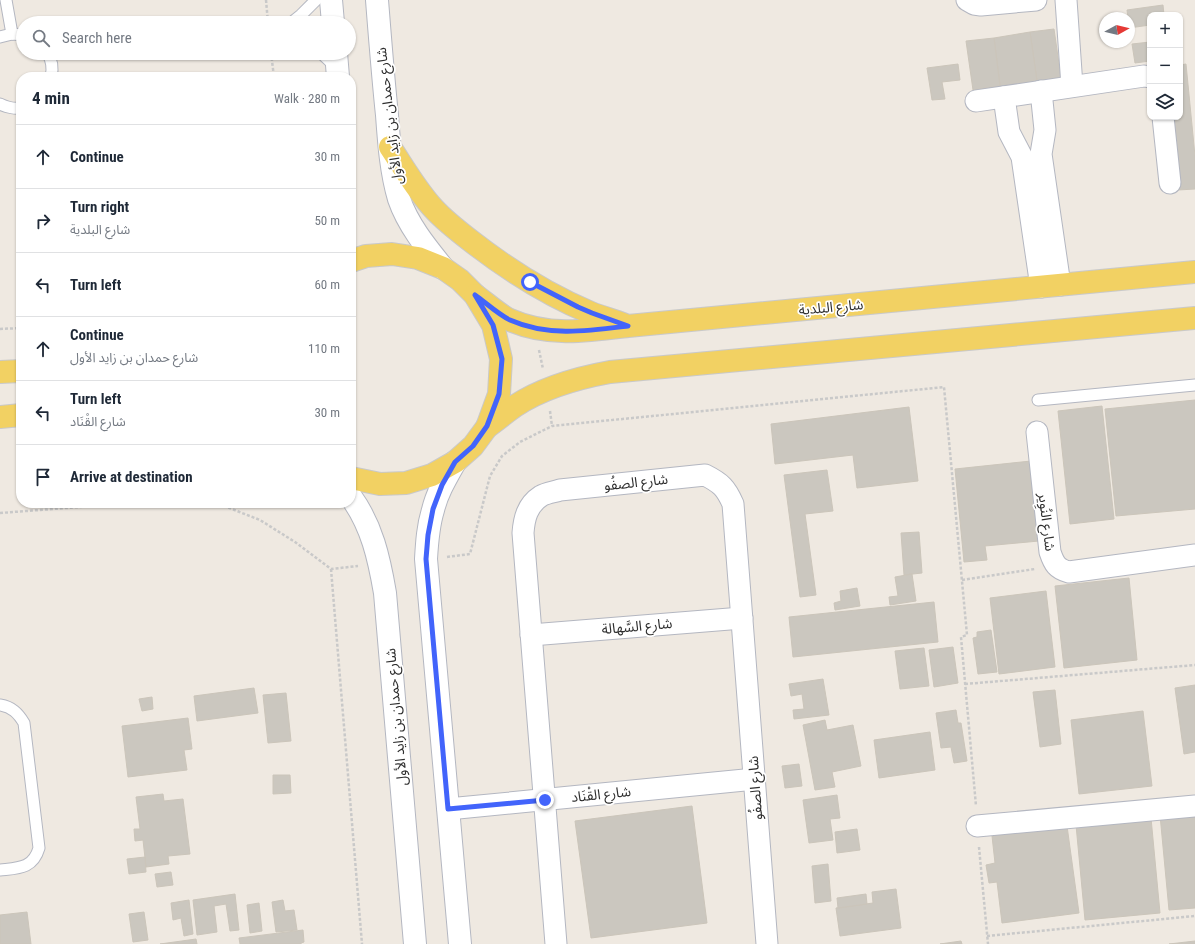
<!DOCTYPE html>
<meta charset="utf-8">
<style>
:root{--surface:#fff;--page:#f6f6f7;--text:#1f2937;--muted:#747a83;--line:#e0e1e3}
body{margin:0;font-family:"Roboto Condensed","Noto Sans Arabic",sans-serif;background:var(--page);color:var(--text)}
.controls{position:absolute;right:12px;top:12px;display:grid;overflow:hidden;border-radius:8px;box-shadow:0 1px 3px #0004}
.controls button{width:36px;height:36px;display:grid;place-items:center;padding:0;border:0;border-bottom:1px solid var(--line);background:var(--surface);color:var(--text);font:20px sans-serif}
.compass{position:absolute;left:1099px;top:12px;width:36px;height:36px;border-radius:50%;background:var(--surface);box-shadow:0 1px 3px #0004;rotate:82deg}
.stop{position:absolute;width:12px;height:12px;margin:-9px;border:3px solid #4264fb;border-radius:50%;background:#fff}
.stop.end{background:#4264fb;border-color:#fff;box-shadow:0 1px 4px #0008}
.list{margin:0;padding:0;list-style:none}
h2{display:flex;justify-content:space-between;align-items:center;height:52px;margin:0;padding:0 16px;font-size:17px}
h2 small{font-size:13px;font-weight:400;color:var(--muted)}
.list li{display:grid;grid-template-columns:26px 1fr auto;gap:12px;align-items:center;box-sizing:border-box;height:64px;padding:0 16px;border-top:1px solid var(--line)}
.list b{display:block;font-size:15px;white-space:nowrap}
.list p{margin:0;font-size:13px;white-space:nowrap;color:var(--muted)}
.list em{font-size:13px;font-style:normal;color:var(--muted)}
.icon{flex:none;width:22px;height:22px;fill:none;stroke:currentColor;stroke-width:2;stroke-linecap:round;stroke-linejoin:round}
.map{position:relative;flex:none;width:1195px;height:944px;overflow:hidden}
.search{position:absolute;background:var(--surface);box-shadow:0 1px 3px #0004;left:16px;top:16px;width:340px;height:44px;display:flex;align-items:center;gap:10px;box-sizing:border-box;padding:0 14px;border-radius:22px;color:var(--muted);font-size:15px}
.panel{position:absolute;background:var(--surface);box-shadow:0 1px 3px #0004;left:16px;top:72px;width:340px;height:436px;border-radius:16px}
.map>svg:first-child{display:block}
</style>
<div class="map">
<svg width="1195" height="944" viewBox="0 0 1195 944">
<rect width="100%" height="100%" fill="#efe9e1"/>
<!-- building -->
<g fill="#cbc7bf" stroke="#cbc5ba">
<polygon points="1163,5 1164,15 1150,15 1150,25 1129,28 1129,18 1128,18 1127,10"/>
<polygon points="1054,29 1061,78 1037,81 1030,32"/>
<polygon points="1030,32 1037,81 1000,86 994,38"/>
<polygon points="994,38 1000,86 973,90 966,41"/>
<polygon points="1150,42 1150,61 1135,63 1132,44"/>
<polygon points="958,64 960,80 942,82 945,99 932,100 927,68"/>
<polygon points="1186,64 1195,156 1195,189 1178,190 1171,117 1180,117 1180,65"/>
<polygon points="1195,400 1195,509 1116,516 1105,409"/>
<polygon points="1102,406 1114,519 1070,524 1058,411"/>
<polygon points="909,407 918,481 857,488 853,455 775,464 771,424"/>
<polygon points="1031,461 1039,541 985,546 987,560 964,562 955,469"/>
<polygon points="827,470 833,511 805,514 816,595 800,597 784,475"/>
<polygon points="919,532 922,573 904,575 901,533"/>
<polygon points="912,574 916,601 890,605 889,597 898,596 895,577"/>
<polygon points="1129,578 1137,660 1064,668 1055,586"/>
<polygon points="857,588 860,606 835,610 834,603 841,601 840,591"/>
<polygon points="1046,591 1055,667 999,674 990,598"/>
<polygon points="934,602 938,642 793,657 789,617"/>
<polygon points="991,630 997,672 978,674 973,638 977,637 977,632"/>
<polygon points="953,647 958,683 934,687 929,650"/>
<polygon points="924,648 929,686 900,689 895,651"/>
<polygon points="823,679 829,715 794,719 793,710 804,709 802,694 791,696 789,684"/>
<polygon points="1195,685 1195,752 1184,754 1175,688"/>
<polygon points="254,688 258,713 197,721 194,696"/>
<polygon points="1055,690 1061,744 1040,747 1033,692"/>
<polygon points="286,693 291,741 268,743 263,695"/>
<polygon points="152,697 153,709 142,711 139,699"/>
<polygon points="956,710 958,723 961,723 967,761 954,763 951,747 941,748 936,713"/>
<polygon points="1143,711 1152,786 1079,794 1071,720"/>
<polygon points="188,718 192,749 184,750 187,770 128,777 122,726"/>
<polygon points="825,720 827,730 853,725 861,766 832,772 835,787 815,790 803,725"/>
<polygon points="930,732 935,770 879,778 874,740"/>
<polygon points="799,764 802,786 785,788 782,766"/>
<polygon points="273,775 290,775 291,793 273,794"/>
<polygon points="163,794 164,801 183,799 190,854 168,856 169,864 146,867 143,840 135,841 134,829 140,829 136,797"/>
<polygon points="837,795 840,818 830,819 833,840 809,843 803,800"/>
<polygon points="692,806 707,923 591,938 575,821"/>
<polygon points="1195,812 1195,908 1169,910 1160,815"/>
<polygon points="1151,818 1160,913 1085,920 1076,825"/>
<polygon points="1067,826 1079,913 1002,923 997,882 989,883 986,865 995,863 992,836"/>
<polygon points="857,829 860,850 837,853 835,832"/>
<polygon points="145,857 146,872 129,874 127,859"/>
<polygon points="828,864 831,901 815,903 812,866"/>
<polygon points="171,872 173,885 157,887 155,874"/>
<polygon points="896,889 901,928 840,936 836,908 873,903 872,892"/>
<polygon points="235,894 239,930 230,931 226,904 214,906 217,932 197,935 193,900"/>
<polygon points="866,894 867,904 838,908 837,898"/>
<polygon points="189,900 193,934 184,936 181,918 173,920 171,903"/>
<polygon points="283,900 285,911 294,910 297,930 276,932 272,902"/>
<polygon points="259,903 262,931 250,933 247,905"/>
<polygon points="27,912 31,944 0,944 0,915"/>
<polygon points="144,912 148,940 133,942 129,914"/>
<polygon points="303,930 304,942 301,943 301,944 240,944 239,938"/>
<polygon points="196,939 197,944 160,944"/>
<polygon points="961,941 962,944 940,944"/>
<polygon points="1195,941 1195,944 1169,944"/>
</g>
<g fill="none" stroke-linecap="round" stroke-linejoin="round">
<defs>
<g id="lane">
<polyline points="6,0 12,34"/>
<polyline points="291,23 301,15 316,0"/>
<polyline points="0,37 12,34 23,35"/>
<path d="M47,53c5,7 6,16 4,24"/>
<polyline points="321,53 335,66"/>
<path d="M0,104c6,3 15,5 21,4"/>
<polyline points="1038,400 1195,385"/>
<path d="M0,705c12,2 18,8 24,18l15,125c-6,21 -21,20 -39,22"/>
</g>
<g id="street">
<polyline points="967,0 974,4 981,5 1036,0"/>
<polyline points="1066,0 1072,86"/>
<polyline points="1041,91 1045,130 1041,154 1060,285"/>
<polyline points="1004,97 1009,132 1022,157 1041,287"/>
<polyline points="976,101 1144,76 1150,77"/>
<polyline points="1163,117 1170,183"/>
<path d="M1037,432l13,120c4,12 7,17 19,20l126,-17"/>
<polyline points="531,635 742,618"/>
<polyline points="448,809 755,779"/>
<polyline points="977,826 1195,806"/>
<path d="M556,944l-33,-411c1,-14 4,-28 18,-37 5,-3 13,-4 19,-6l145,-15c16,8 21,13 28,29l34,440"/>
</g>
<g id="secondary">
<polyline points="331,0 333,23"/>
<path d="M377,0c3,38 6,77 10,115 2,28 4,57 12,84 9,26 27,48 44,69"/>
<polyline points="336,53 338,77"/>
<path d="M455,462c-9,16 -18,31 -22,48 -5,16 -6,32 -7,49l34,385"/>
<path d="M351,497c21,29 28,61 34,96l30,351"/>
</g>
<g id="primary">
<path d="M390,147c14,21 27,44 44,62 11,12 24,22 37,32 36,28 77,54 120,72 10,4 21,7 32,11"/>
<polyline points="351,261 366,256 392,254 418,258 443,268 460,280 475,295 493,325 501,359 499,394 487,427 473,446 455,462 432,475 406,483 380,484 351,478"/>
<path d="M475,295c10,7 24,20 35,25 38,17 78,11 118,6l567,-54"/>
<polyline points="0,372 21,371"/>
<polyline points="0,417 21,415"/>
<path d="M487,427c10,-7 18,-14 28,-21 29,-19 62,-28 95,-34l585,-54"/>
</g>
</defs>
<!-- lane casing -->
<use href="#lane" stroke="#b4b7c1" stroke-width="13"/>
<!-- street casing -->
<use href="#street" stroke="#b4b7c1" stroke-width="23"/>
<!-- secondary casing -->
<use href="#secondary" stroke="#b4b7c1" stroke-width="24"/>
<!-- primary casing -->
<use href="#primary" stroke="#c9c9c9" stroke-width="24"/>
<!-- path -->
<g stroke="#c9c9c9" stroke-width="2.5" stroke-dasharray="3 2" stroke-linecap="butt">
<polyline points="266,0 268,23"/>
<polyline points="271,53 274,77"/>
<polyline points="0,329 21,328"/>
<polyline points="539,350 543,369"/>
<polyline points="550,411 552,426"/>
<polyline points="209,503 219,504 260,520 295,542 331,569 358,566"/>
<polyline points="106,505 132,503"/>
<polyline points="0,513 106,505 106,503"/>
<polyline points="447,557 470,554 490,476 502,456 520,442 552,426 944,387 967,635 961,637 976,806"/>
<polyline points="331,569 362,944"/>
<polyline points="962,580 1035,569"/>
<polyline points="965,684 1195,665"/>
<polyline points="979,847 988,944"/>
<polyline points="987,936 1195,916"/>
</g>
<!-- lane -->
<use href="#lane" stroke="#fff" stroke-width="11"/>
<!-- street -->
<use href="#street" stroke="#fff" stroke-width="21"/>
<!-- secondary -->
<use href="#secondary" stroke="#fff" stroke-width="22"/>
<!-- primary -->
<use href="#primary" stroke="#f2d163" stroke-width="22"/>
</g>
<g fill="none" stroke-linecap="round" stroke-linejoin="round">
<!-- route -->
<path stroke="#4264fb" stroke-width="5" d="M530,282l48,25 14,6 36,13c-40,5 -80,11 -118,-6 -11,-5 -25,-18 -35,-25l18,30 9,34 -3,35 -12,32 -14,20 -18,16 -13,23 -9,24 -5,26 -2,24 22,250 97,-9"/>
</g>
<g text-anchor="middle" dominant-baseline="central" stroke-width="3.5" stroke-linejoin="round" paint-order="stroke">
<!-- street labels -->
<g font-size="14" fill="#2e2e2e" stroke="#fff">
<text transform="translate(389 116) rotate(-97)">شارع حمدان بن زايد الأول</text>
<text transform="translate(831 307) rotate(-5)">شارع البلدية</text>
<text transform="translate(636 482) rotate(-6)">شارع الصفُو</text>
<text transform="translate(1047 522) rotate(83)">شارع النُوِير</text>
<text transform="translate(637 626) rotate(-5)">شارع السَّهالة</text>
<text transform="translate(396 717) rotate(-95)">شارع حمدان بن زايد الأول</text>
<text transform="translate(755 788) rotate(-94)">شارع الصفُو</text>
<text transform="translate(601 794) rotate(-6)">شارع القْنَاد</text>
</g>
</g>
</svg>
<div class="controls">
<button>+</button>
<button>−</button>
<button><svg class="icon" aria-label="layers" viewBox="0 0 24 24"><path d="M12 4l9 5-9 5-9-5zM3 14l9 5 9-5"/></svg></button>
</div>
<svg class="compass" viewBox="-18 -18 36 36"><path d="M0-13l5 13h-10z" fill="#e53935"/><path d="M0 13l5-13h-10z" fill="#747a83"/></svg>
<div class="stop" style="left:530px;top:282px"></div>
<div class="stop end" style="left:545px;top:800px"></div>
<div class="search"><svg class="icon" aria-label="search" viewBox="0 0 24 24"><circle cx="10" cy="10" r="6"/><path d="M15 15l6 6"/></svg>Search here</div>
<section class="panel">
<h2>4 min<small>Walk · 280 m</small></h2>
<ul class="list">
<li><svg class="icon" aria-label="ahead" viewBox="0 0 24 24"><path d="M12 20V5M6 11l6-6 6 6"/></svg><div><b>Continue</b></div><em>30 m</em></li>
<li><svg class="icon" aria-label="right" viewBox="0 0 24 24"><path d="M7 20v-9h11M14 6l5 5-5 5"/></svg><div><b>Turn right</b><p>شارع البلدية</p></div><em>50 m</em></li>
<li><svg class="icon" aria-label="left" viewBox="0 0 24 24"><path d="M17 20v-9H6M10 6l-5 5 5 5"/></svg><div><b>Turn left</b></div><em>60 m</em></li>
<li><svg class="icon" aria-label="ahead" viewBox="0 0 24 24"><path d="M12 20V5M6 11l6-6 6 6"/></svg><div><b>Continue</b><p>شارع حمدان بن زايد الأول</p></div><em>110 m</em></li>
<li><svg class="icon" aria-label="left" viewBox="0 0 24 24"><path d="M17 20v-9H6M10 6l-5 5 5 5"/></svg><div><b>Turn left</b><p>شارع القْنَاد</p></div><em>30 m</em></li>
<li><svg class="icon" aria-label="arrive" viewBox="0 0 24 24"><path d="M6 21V4h12l-3 4 3 4H6"/></svg><div><b>Arrive at destination</b></div></li>
</ul>
</section>
</div>
